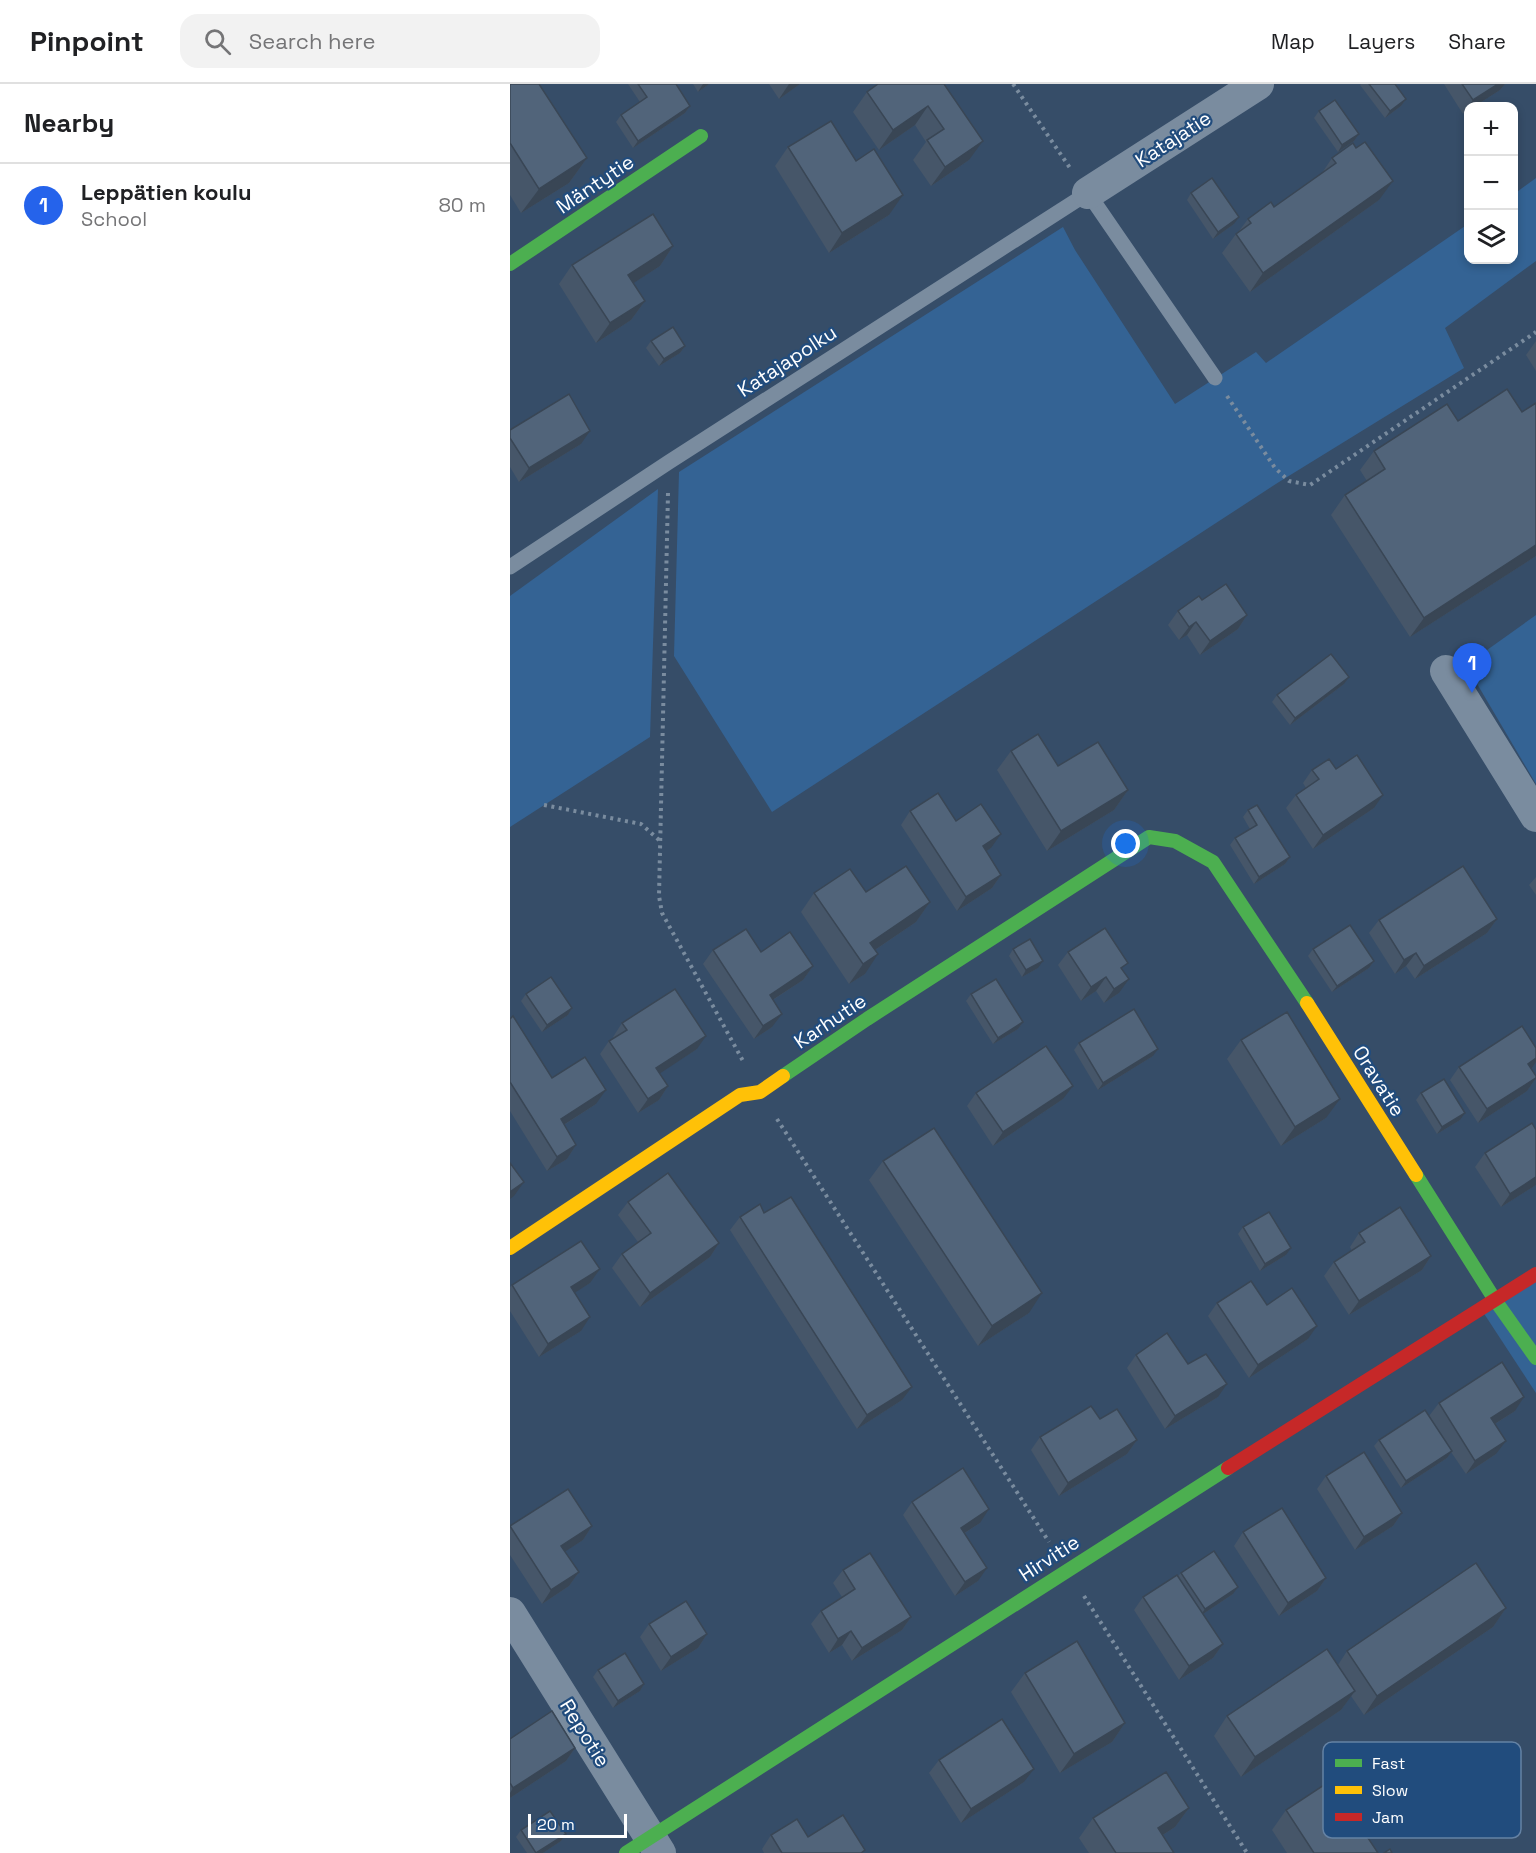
<!DOCTYPE html>
<meta charset="utf-8">
<style>
:root{--surface:#fff;--page:#f2f2f2;--text:#202124;--muted:#757577;--line:#e0e0e0;--accent:#2563eb}
body{margin:0;font-family:"Space Grotesk",sans-serif;background:var(--page);color:var(--text)}
.controls{position:absolute;right:18px;top:18px;display:grid;overflow:hidden;border-radius:12px;box-shadow:0 3px 9px #0003}
.controls button{width:54px;height:54px;display:grid;place-items:center;padding:0;border:0;border-bottom:2px solid var(--line);background:var(--surface);color:var(--text);font:30px sans-serif}
.scale{position:absolute;left:18px;bottom:15px;width:99px;box-sizing:border-box;padding-left:6px;border:3px solid #fff;border-top:0;font-size:16px;line-height:21px;white-space:nowrap;color:#fff;-webkit-text-stroke:4px #214c7d;paint-order:stroke}
.you{position:absolute;left:616px;top:760px;width:21px;height:21px;margin:-15px;border:4px solid #fff;border-radius:50%;background:#1a73e8;box-shadow:0 0 0 9px #1a73e833}
.badge{display:grid;place-items:center;width:39px;height:39px;border-radius:50%;background:var(--accent);color:#fff;font-size:20px;font-weight:700}
.pin{position:absolute;translate:-50% -50px;filter:drop-shadow(0 2px 3px #0008)}
.pin::after{content:'';position:absolute;top:32px;width:21px;height:18px;background:inherit;clip-path:polygon(0 0,100% 0,50% 100%)}
.list{margin:0;padding:0;list-style:none}
h2{display:flex;justify-content:space-between;align-items:center;height:78px;margin:0;padding:0 24px;font-size:26px}
h2 small{font-size:20px;font-weight:400;color:var(--muted)}
.list li{display:grid;grid-template-columns:39px 1fr auto;gap:18px;align-items:center;box-sizing:border-box;height:84px;padding:0 24px;border-top:2px solid var(--line)}
.list b{display:block;font-size:22px;white-space:nowrap}
.list p{margin:0;font-size:20px;white-space:nowrap;color:var(--muted)}
.list em{font-size:20px;font-style:normal;color:var(--muted)}
.icon{flex:none;width:33px;height:33px;fill:none;stroke:currentColor;stroke-width:2;stroke-linecap:round;stroke-linejoin:round}
.map{position:relative;flex:none;width:1026px;height:1769px;overflow:hidden}
header{display:flex;align-items:center;gap:36px;box-sizing:border-box;height:84px;padding:0 30px;background:var(--surface);border-bottom:2px solid var(--line)}
header strong{font-size:28px}
nav{display:flex;gap:33px;margin-inline-start:auto;font-size:21px}
.search{width:420px;height:54px;background:var(--page);display:flex;align-items:center;gap:15px;box-sizing:border-box;padding:0 21px;border-radius:18px;color:var(--muted);font-size:22px}
main{display:flex}
aside{flex:1;background:var(--surface)}
.map>svg:first-child{display:block}
</style>
<header>
<strong>Pinpoint</strong>
<div class="search"><svg class="icon" aria-label="search" viewBox="0 0 24 24"><circle cx="10" cy="10" r="6"/><path d="M15 15l6 6"/></svg>Search here</div>
<nav><a>Map</a><a>Layers</a><a>Share</a></nav>
</header>
<main>
<aside>
<h2>Nearby<small></small></h2>
<ul class="list">
<li><span class="badge">1</span><div><b>Leppätien koulu</b><p>School</p></div><em>80 m</em></li>
</ul>
</aside>
<div class="map">
<svg width="1026" height="1769" viewBox="0 0 1026 1769">
<rect width="100%" height="100%" fill="#364d68"/>
<!-- green -->
<g fill="#346394">
<polygon points="1026,94 1026,177 935,244 954,284 769,398 262,728 164,572 169,388 553,143 565,166 665,320 746,268 756,279 958,140 958,176 1004,176 1004,110"/>
<polygon points="148,405 140,653 0,743 0,512"/>
<polygon points="1026,531 1026,700 956,581"/>
<polygon points="1026,1194 1026,1309 971,1225"/>
</g>
<g fill="none" stroke-linecap="round" stroke-linejoin="round">
<!-- path -->
<g stroke="#7a8c9f" stroke-width="4" stroke-dasharray="3 4.5" stroke-linecap="butt">
<polyline points="503,0 560,84"/>
<polyline points="717,312 765,384 779,397 800,401 1026,248"/>
<polyline points="158,409 149,812 152,829 233,977"/>
<polyline points="34,721 131,740 149,756"/>
<polyline points="267,1035 539,1458"/>
<polyline points="574,1512 737,1769"/>
</g>
<!-- lane -->
<polyline stroke="#7a8c9f" stroke-width="15" points="0,483 159,378 578,109 705,294"/>
<!-- street -->
<g stroke="#7a8c9f" stroke-width="32">
<polyline points="578,109 748,0"/>
<polyline points="936,587 1026,732"/>
<polyline points="0,1529 150,1769"/>
</g>
<!-- fast -->
<g stroke="#4caf50" stroke-width="14">
<polyline points="0,180 191,52"/>
<polyline points="273,992 357,935 639,753 665,757 703,778 797,919"/>
<polyline points="906,1091 985,1216 1026,1274"/>
<polyline points="116,1769 718,1384"/>
</g>
<!-- slow -->
<g stroke="#ffc107" stroke-width="14">
<polyline points="797,919 906,1091"/>
<polyline points="0,1164 230,1011 250,1008 273,992"/>
</g>
<!-- jam -->
<polyline stroke="#c62828" stroke-width="14" points="718,1384 1026,1190"/>
</g>
<!-- wall -->
<g fill="#465669">
<polygon points="0,0 77,74 59,99 11,129 0,111"/>
<polygon points="118,0 166,0 180,22 175,29 123,64 106,38 111,31 130,18"/>
<polygon points="183,0 199,0 188,8"/>
<polygon points="259,0 290,0 269,15"/>
<polygon points="434,0 459,76 421,102 403,76 416,58 405,41 369,66 343,28 357,8"/>
<polygon points="851,0 885,0 896,15 891,22 875,34 850,1"/>
<polygon points="934,0 995,0 990,6 965,22 958,22 958,26 953,30"/>
<polygon points="809,27 849,50 844,57 828,68 804,34"/>
<polygon points="278,63 379,131 319,169 265,82"/>
<polygon points="822,74 869,116 740,208 712,169 726,150 729,147 738,135 764,123 812,89"/>
<polygon points="681,109 724,140 703,155 677,116"/>
<polygon points="163,162 150,182 123,199 135,217 121,236 86,259 49,200 62,181"/>
<polygon points="141,257 175,262 170,269 149,282 136,264"/>
<polygon points="1026,257 1026,287 1016,271"/>
<polygon points="0,346 71,360 9,398 0,383"/>
<polygon points="864,367 1026,472 900,553 821,431 835,411 857,397 850,386"/>
<polygon points="692,516 737,531 728,545 690,571 677,551 669,556 658,541 668,527"/>
<polygon points="834,600 780,641 762,618 767,611"/>
<polygon points="501,667 548,682 618,706 604,726 537,767 487,686"/>
<polygon points="802,686 864,724 803,765 776,724 786,711 796,704 793,699"/>
<polygon points="738,726 780,773 775,780 744,800 720,761 725,754 740,745 733,733"/>
<polygon points="400,727 446,737 481,764 476,767 491,791 482,804 447,827 391,741"/>
<polygon points="1026,793 1026,811 1019,801"/>
<polygon points="356,808 420,818 406,838 365,866 355,890 339,900 291,828 304,809"/>
<polygon points="987,835 977,849 905,895 896,882 885,890 859,849 869,836"/>
<polygon points="503,865 528,884 512,893 499,872"/>
<polygon points="803,865 864,877 859,884 822,908 798,872"/>
<polygon points="203,866 303,882 293,896 263,916 262,943 244,955 193,880"/>
<polygon points="558,868 613,886 609,909 594,919 586,907 571,917 548,881"/>
<polygon points="16,910 62,924 58,931 32,948 11,917"/>
<polygon points="461,910 513,938 508,945 483,960 456,917"/>
<polygon points="0,935 42,994 86,1020 54,1041 66,1061 57,1075 37,1087 0,1027"/>
<polygon points="112,939 187,965 149,989 158,1002 149,1016 128,1029 90,970 99,957 104,954 103,953"/>
<polygon points="731,956 816,1034 771,1062 717,975"/>
<polygon points="569,959 643,972 588,1006 564,966"/>
<polygon points="949,983 1021,985 1026,992 1026,994 1017,1007 968,1039 940,996"/>
<polygon points="466,1009 553,1015 483,1062 457,1022"/>
<polygon points="911,1009 950,1036 927,1050 906,1016"/>
<polygon points="1026,1046 1026,1101 991,1123 965,1083 975,1069"/>
<polygon points="373,1077 519,1229 468,1262 359,1096"/>
<polygon points="118,1118 209,1159 200,1173 130,1223 102,1184 112,1170 128,1158 108,1131"/>
<polygon points="254,1129 392,1316 347,1345 220,1146 230,1133"/>
<polygon points="733,1143 776,1171 750,1187 728,1150"/>
<polygon points="849,1149 921,1172 912,1186 839,1231 814,1192 824,1178 842,1167 840,1163"/>
<polygon points="80,1199 64,1208 71,1247 29,1273 0,1227 0,1203 2,1201"/>
<polygon points="707,1219 757,1221 798,1255 739,1294 698,1232"/>
<polygon points="626,1271 678,1280 708,1313 655,1345 617,1284"/>
<polygon points="929,1319 1005,1327 985,1340 986,1370 956,1390 941,1368 937,1374 891,1404 864,1362 869,1356 919,1332"/>
<polygon points="590,1335 627,1356 617,1370 549,1412 521,1366 530,1353"/>
<polygon points="816,1392 892,1429 883,1442 845,1466 807,1405"/>
<polygon points="402,1418 470,1439 455,1449 468,1497 445,1512 393,1431"/>
<polygon points="0,1442 82,1442 73,1456 55,1467 69,1488 59,1502 32,1520 0,1471"/>
<polygon points="733,1448 816,1494 807,1507 769,1532 724,1462"/>
<polygon points="333,1486 401,1533 392,1546 342,1577 332,1561 319,1569 301,1540 311,1527 332,1513 323,1499"/>
<polygon points="671,1489 723,1510 693,1530 713,1560 703,1574 669,1596 624,1526 633,1513 668,1492"/>
<polygon points="996,1524 983,1543 854,1631 841,1612 831,1626 731,1693 704,1652 717,1632 828,1581 837,1567"/>
<polygon points="139,1540 197,1550 188,1564 151,1587 130,1553"/>
<polygon points="88,1586 134,1600 130,1607 103,1624 83,1593"/>
<polygon points="515,1589 615,1639 602,1658 550,1689 501,1608"/>
<polygon points="0,1655 65,1664 56,1677 0,1714"/>
<polygon points="429,1676 514,1698 451,1739 419,1689"/>
<polygon points="679,1724 665,1743 653,1751 664,1769 579,1769 569,1754 583,1734"/>
<polygon points="776,1726 868,1769 777,1769 762,1746"/>
<polygon points="11,1746 56,1750 51,1757 33,1769 17,1769 6,1753"/>
<polygon points="261,1751 298,1753 353,1769 254,1769 252,1765"/>
</g>
<!-- shaded-wall -->
<g fill="#394655">
<polygon points="193,0 199,0 188,8"/>
<polygon points="279,0 290,0 269,15"/>
<polygon points="988,0 995,0 990,6 965,22 958,22 958,26 953,30 963,16"/>
<polygon points="896,15 891,22 875,34 880,27"/>
<polygon points="180,22 175,29 123,64 128,57"/>
<polygon points="418,22 405,41 369,66 383,46"/>
<polygon points="849,50 844,57 828,68 832,61"/>
<polygon points="473,57 459,76 421,102 435,83"/>
<polygon points="77,74 59,99 11,129 29,105"/>
<polygon points="883,97 869,116 740,208 753,189"/>
<polygon points="393,111 379,131 319,169 332,149"/>
<polygon points="729,133 724,140 703,155 708,148"/>
<polygon points="163,162 150,182 105,211 118,191"/>
<polygon points="135,217 121,236 86,259 100,239"/>
<polygon points="175,262 170,269 149,282 154,275"/>
<polygon points="80,347 71,360 9,398 19,384"/>
<polygon points="1026,461 1026,472 900,553 914,534"/>
<polygon points="737,531 728,545 690,571 700,557"/>
<polygon points="686,538 677,551 669,556 679,543"/>
<polygon points="839,593 834,600 780,641 785,634"/>
<polygon points="618,706 604,726 537,767 551,747"/>
<polygon points="873,711 864,724 803,765 813,751"/>
<polygon points="491,750 481,764 463,776 473,762"/>
<polygon points="780,773 775,780 744,800 749,793"/>
<polygon points="491,791 482,804 447,827 456,813"/>
<polygon points="420,818 406,838 350,876 360,859"/>
<polygon points="987,835 977,849 905,895 914,882"/>
<polygon points="906,869 896,882 885,890 894,876"/>
<polygon points="368,870 355,890 339,900 353,880"/>
<polygon points="533,877 528,884 512,893 516,886"/>
<polygon points="864,877 859,884 822,908 827,902"/>
<polygon points="303,882 293,896 250,924 260,911"/>
<polygon points="596,893 586,907 571,917 581,903"/>
<polygon points="619,895 609,909 594,919 604,905"/>
<polygon points="62,924 58,931 32,948 37,941"/>
<polygon points="272,930 262,943 244,955 253,942"/>
<polygon points="513,938 508,945 483,960 488,954"/>
<polygon points="196,952 187,965 137,998 146,984"/>
<polygon points="648,965 643,972 588,1006 593,999"/>
<polygon points="1026,974 1026,978 1021,985 1018,980"/>
<polygon points="1026,994 1017,1007 968,1039 977,1025"/>
<polygon points="158,1002 149,1016 128,1029 138,1015"/>
<polygon points="563,1002 553,1015 483,1062 493,1048"/>
<polygon points="96,1006 86,1020 41,1049 51,1035"/>
<polygon points="830,1015 816,1034 771,1062 785,1043"/>
<polygon points="955,1029 950,1036 927,1050 932,1043"/>
<polygon points="66,1061 57,1075 37,1087 47,1073"/>
<polygon points="1026,1093 1026,1101 991,1123 1000,1110"/>
<polygon points="14,1098 4,1112 0,1115 0,1108"/>
<polygon points="209,1159 200,1173 130,1223 140,1209"/>
<polygon points="781,1164 776,1171 750,1187 755,1180"/>
<polygon points="921,1172 912,1186 839,1231 849,1217"/>
<polygon points="90,1185 80,1199 52,1217 61,1203"/>
<polygon points="532,1209 519,1229 468,1262 482,1242"/>
<polygon points="80,1233 71,1247 29,1273 38,1260"/>
<polygon points="807,1242 798,1255 739,1294 748,1281"/>
<polygon points="717,1300 708,1313 655,1345 665,1332"/>
<polygon points="402,1303 392,1316 347,1345 357,1331"/>
<polygon points="1014,1313 1005,1327 972,1348 981,1334"/>
<polygon points="627,1356 617,1370 549,1412 558,1399"/>
<polygon points="996,1357 986,1370 956,1390 965,1377"/>
<polygon points="942,1367 937,1374 891,1404 896,1397"/>
<polygon points="479,1425 470,1439 442,1457 451,1444"/>
<polygon points="892,1429 883,1442 845,1466 854,1453"/>
<polygon points="82,1442 73,1456 42,1476 51,1462"/>
<polygon points="477,1484 468,1497 445,1512 455,1498"/>
<polygon points="69,1488 59,1502 32,1520 41,1506"/>
<polygon points="816,1494 807,1507 769,1532 778,1519"/>
<polygon points="728,1503 723,1510 690,1532 695,1525"/>
<polygon points="996,1524 983,1543 854,1631 867,1612"/>
<polygon points="401,1533 392,1546 342,1577 352,1564"/>
<polygon points="341,1547 332,1561 319,1569 328,1555"/>
<polygon points="197,1550 188,1564 151,1587 161,1573"/>
<polygon points="713,1560 703,1574 669,1596 679,1582"/>
<polygon points="134,1600 130,1607 103,1624 108,1617"/>
<polygon points="845,1607 831,1626 731,1693 745,1673"/>
<polygon points="615,1639 602,1658 550,1689 564,1670"/>
<polygon points="65,1664 56,1677 0,1714 0,1709 3,1704"/>
<polygon points="524,1685 514,1698 451,1739 461,1725"/>
<polygon points="679,1724 665,1743 634,1763 648,1744"/>
<polygon points="56,1750 51,1757 33,1769 27,1769"/>
</g>
<!-- building -->
<g fill="#51647a" stroke="#394655" stroke-width="1.5">
<polygon points="0,0 29,0 77,74 29,105 0,59"/>
<polygon points="128,0 166,0 180,22 128,57 111,31 137,13"/>
<polygon points="368,0 434,0 473,57 435,83 417,56 434,45 418,22 383,46 357,8"/>
<polygon points="859,0 885,0 896,15 880,27"/>
<polygon points="952,0 988,0 963,16"/>
<polygon points="825,16 849,50 832,61 809,27"/>
<polygon points="321,37 346,77 364,65 393,111 332,149 278,63"/>
<polygon points="855,58 883,97 753,189 726,150 741,139 738,135 761,118 764,123 826,79 822,74 843,59 846,64"/>
<polygon points="702,94 729,133 708,148 681,109"/>
<polygon points="143,130 163,162 118,191 135,217 100,239 62,181"/>
<polygon points="163,243 175,262 154,275 141,257"/>
<polygon points="997,305 1012,328 1026,319 1026,461 914,534 835,411 875,385 864,367 937,320 948,337"/>
<polygon points="59,310 80,347 19,384 0,354 0,346"/>
<polygon points="716,500 737,531 700,557 686,538 679,543 668,527 689,512 692,516"/>
<polygon points="821,570 839,593 785,634 767,611"/>
<polygon points="528,650 548,682 588,658 618,706 551,747 501,667"/>
<polygon points="847,671 873,711 813,751 786,711 809,695 802,686 819,675 826,685"/>
<polygon points="428,709 446,737 471,720 491,750 473,762 491,791 456,813 400,727"/>
<polygon points="747,721 780,773 749,793 725,754 747,741 738,726"/>
<polygon points="396,782 420,818 360,859 368,870 353,880 304,809 340,785 356,808"/>
<polygon points="953,782 987,835 914,882 906,869 894,876 869,836"/>
<polygon points="840,841 864,877 827,902 803,865"/>
<polygon points="595,844 618,879 611,884 619,895 604,905 596,893 581,903 558,868"/>
<polygon points="236,845 251,868 280,848 303,882 260,911 272,930 253,942 203,866"/>
<polygon points="520,855 533,877 516,886 503,865"/>
<polygon points="41,893 62,924 37,941 16,910"/>
<polygon points="486,895 513,938 488,954 461,910"/>
<polygon points="165,905 196,952 146,984 158,1002 138,1015 99,957 117,946 112,939"/>
<polygon points="624,925 648,965 593,999 569,959"/>
<polygon points="777,928 830,1015 785,1043 731,956"/>
<polygon points="3,932 42,994 75,973 96,1006 51,1035 66,1061 47,1073 0,998 0,935"/>
<polygon points="1012,942 1026,964 1026,974 1018,980 1026,992 1026,994 977,1025 949,983"/>
<polygon points="536,962 563,1002 493,1048 466,1009"/>
<polygon points="934,995 955,1029 932,1043 911,1009"/>
<polygon points="1022,1039 1026,1046 1026,1093 1000,1110 975,1069"/>
<polygon points="424,1044 532,1209 482,1242 373,1077"/>
<polygon points="0,1079 14,1098 0,1108"/>
<polygon points="158,1089 209,1159 140,1209 112,1170 141,1149 118,1118"/>
<polygon points="281,1113 402,1303 357,1331 230,1133 250,1120 254,1129"/>
<polygon points="890,1123 921,1172 849,1217 824,1178 855,1158 849,1149"/>
<polygon points="759,1128 781,1164 755,1180 733,1143"/>
<polygon points="71,1157 90,1185 61,1203 80,1233 38,1260 2,1201"/>
<polygon points="741,1197 757,1221 782,1204 807,1242 748,1281 707,1219"/>
<polygon points="657,1249 678,1280 696,1270 717,1300 665,1332 626,1271"/>
<polygon points="992,1278 1014,1313 981,1334 996,1357 965,1377 929,1319"/>
<polygon points="581,1322 590,1335 607,1325 627,1356 558,1399 530,1353"/>
<polygon points="915,1326 942,1367 896,1397 869,1356"/>
<polygon points="854,1368 892,1429 854,1453 816,1392"/>
<polygon points="453,1384 479,1425 451,1444 477,1484 455,1498 402,1418"/>
<polygon points="58,1405 82,1442 51,1462 69,1488 41,1506 0,1442"/>
<polygon points="772,1424 816,1494 778,1519 733,1448"/>
<polygon points="704,1467 728,1503 695,1525 671,1489"/>
<polygon points="360,1469 401,1533 352,1564 341,1547 328,1555 311,1527 345,1505 333,1486"/>
<polygon points="966,1479 996,1524 867,1612 837,1567"/>
<polygon points="667,1491 713,1560 679,1582 633,1513"/>
<polygon points="176,1517 197,1550 161,1573 139,1540"/>
<polygon points="567,1557 615,1639 564,1670 515,1589"/>
<polygon points="817,1565 845,1607 745,1673 717,1632"/>
<polygon points="115,1569 134,1600 108,1617 88,1586"/>
<polygon points="42,1627 65,1664 3,1704 0,1699 0,1655"/>
<polygon points="492,1635 524,1685 461,1725 429,1676"/>
<polygon points="656,1688 679,1724 648,1744 664,1769 606,1769 583,1734"/>
<polygon points="820,1697 868,1769 804,1769 776,1726"/>
<polygon points="40,1727 56,1750 26,1769 11,1746"/>
<polygon points="333,1731 355,1766 351,1769 272,1769 261,1751 287,1735 298,1753"/>
<polygon points="880,1765 882,1769 874,1769"/>
</g>
<g text-anchor="middle" dominant-baseline="central" stroke-width="4.5" stroke-linejoin="round" paint-order="stroke">
<!-- street labels -->
<g font-size="20" fill="#fff" stroke="#214c7d">
<text transform="translate(663 55) rotate(-33)">Katajatie</text>
<text transform="translate(85 100) rotate(-34)">Mäntytie</text>
<text transform="translate(277 277) rotate(-33)">Katajapolku</text>
<text transform="translate(320 937) rotate(-34)">Karhutie</text>
<text transform="translate(869 997) rotate(58)">Oravatie</text>
<text transform="translate(539 1474) rotate(-33)">Hirvitie</text>
<text transform="translate(75 1649) rotate(58)">Repotie</text>
</g>
</g>
<!-- legend -->
<rect x="813" y="1658" width="198" height="96" rx="9" fill="#214c7d" stroke="#6482a4" stroke-width="1.5"/>
<rect x="825" y="1675" width="27" height="8" fill="#4caf50"/>
<rect x="825" y="1702" width="27" height="8" fill="#ffc107"/>
<rect x="825" y="1729" width="27" height="8" fill="#c62828"/>
<g font-size="16" fill="#fff">
<text x="862" y="1685">Fast</text>
<text x="862" y="1712">Slow</text>
<text x="862" y="1739">Jam</text>
</g>
</svg>
<div class="controls">
<button>+</button>
<button>−</button>
<button><svg class="icon" aria-label="layers" viewBox="0 0 24 24"><path d="M12 4l9 5-9 5-9-5zM3 14l9 5 9-5"/></svg></button>
</div>
<div class="scale">20 m</div>
<div class="you"></div>
<div class="pin badge" style="left:962px;top:609px">1</div>
</div>
</main>
